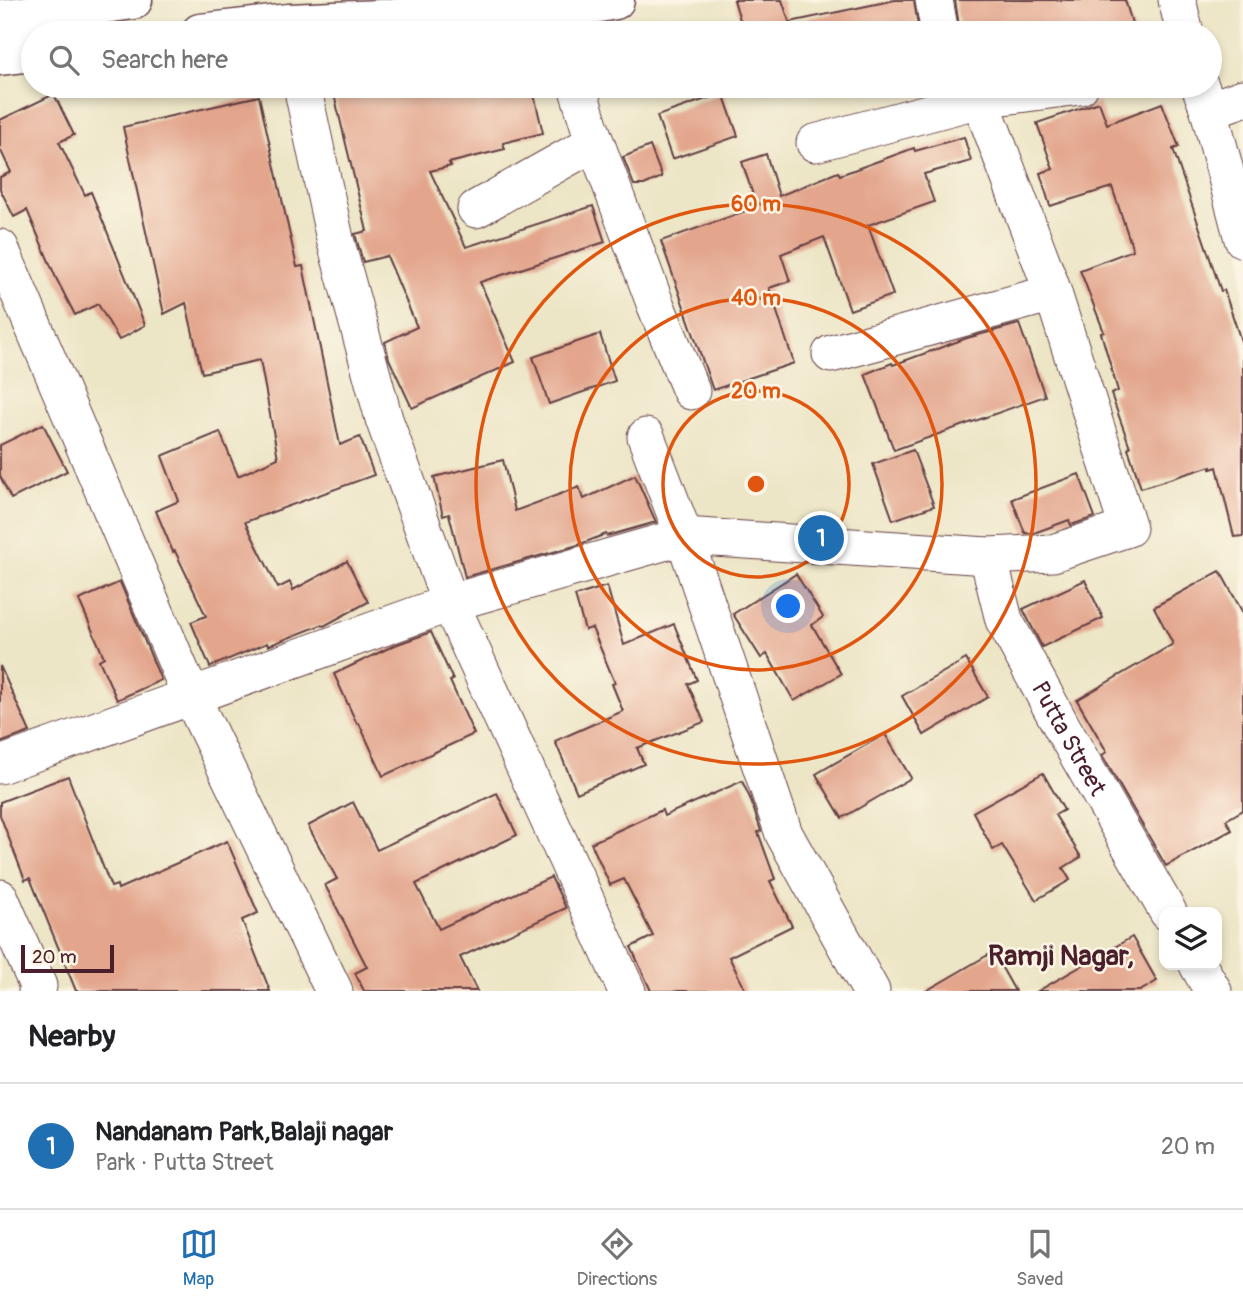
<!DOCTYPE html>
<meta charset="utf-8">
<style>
:root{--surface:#fff;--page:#f2f2f2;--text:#202124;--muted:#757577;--line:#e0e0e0;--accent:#1f6fb2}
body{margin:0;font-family:Pangolin,sans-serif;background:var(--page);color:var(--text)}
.controls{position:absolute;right:21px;bottom:21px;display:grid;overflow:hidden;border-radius:14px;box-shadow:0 4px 10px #0003}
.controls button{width:63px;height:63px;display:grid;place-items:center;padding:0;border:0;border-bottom:2px solid var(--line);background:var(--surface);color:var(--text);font:35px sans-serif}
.scale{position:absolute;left:21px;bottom:18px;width:93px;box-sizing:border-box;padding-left:7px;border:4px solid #4a1f2b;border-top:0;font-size:19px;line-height:24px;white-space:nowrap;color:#4a1f2b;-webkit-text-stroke:5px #fcf5e5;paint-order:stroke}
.you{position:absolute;left:789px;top:607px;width:24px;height:24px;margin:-18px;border:5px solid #fff;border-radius:50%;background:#1a73e8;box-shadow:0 0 0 10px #1a73e833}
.badge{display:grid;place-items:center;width:46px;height:46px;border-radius:50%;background:var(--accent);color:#fff;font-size:23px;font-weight:700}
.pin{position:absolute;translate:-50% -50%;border:4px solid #fff;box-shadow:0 2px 7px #0006}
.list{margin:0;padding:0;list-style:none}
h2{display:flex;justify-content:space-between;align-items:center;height:91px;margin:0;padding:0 28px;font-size:30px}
h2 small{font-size:23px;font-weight:400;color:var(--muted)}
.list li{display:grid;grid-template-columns:46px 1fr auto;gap:21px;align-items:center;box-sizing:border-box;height:126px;padding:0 28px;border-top:2px solid var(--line)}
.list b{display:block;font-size:26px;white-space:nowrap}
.list p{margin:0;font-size:23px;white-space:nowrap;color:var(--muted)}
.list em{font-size:23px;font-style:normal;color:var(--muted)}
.icon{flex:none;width:38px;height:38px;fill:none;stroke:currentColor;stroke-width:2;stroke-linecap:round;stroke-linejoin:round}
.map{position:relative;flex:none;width:1243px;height:991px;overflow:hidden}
.search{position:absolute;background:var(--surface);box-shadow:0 4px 10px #0003;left:21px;right:21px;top:21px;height:77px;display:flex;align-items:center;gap:18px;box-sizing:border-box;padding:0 24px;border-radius:38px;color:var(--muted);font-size:26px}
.sheet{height:217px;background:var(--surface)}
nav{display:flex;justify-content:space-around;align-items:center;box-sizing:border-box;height:98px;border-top:2px solid var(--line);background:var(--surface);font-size:19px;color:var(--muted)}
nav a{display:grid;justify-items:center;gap:4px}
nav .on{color:var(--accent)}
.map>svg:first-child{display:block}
</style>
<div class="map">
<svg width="1243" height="991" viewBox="0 0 1243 991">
<rect width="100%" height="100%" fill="#fcf5e5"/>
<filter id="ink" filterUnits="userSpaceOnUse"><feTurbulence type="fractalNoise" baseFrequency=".0143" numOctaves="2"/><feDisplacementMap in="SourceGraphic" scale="14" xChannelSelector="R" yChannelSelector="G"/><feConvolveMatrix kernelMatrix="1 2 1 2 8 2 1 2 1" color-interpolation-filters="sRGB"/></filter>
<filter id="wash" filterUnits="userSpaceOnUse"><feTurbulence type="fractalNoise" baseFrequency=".00686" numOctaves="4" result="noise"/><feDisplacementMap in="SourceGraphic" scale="28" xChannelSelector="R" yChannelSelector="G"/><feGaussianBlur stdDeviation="1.57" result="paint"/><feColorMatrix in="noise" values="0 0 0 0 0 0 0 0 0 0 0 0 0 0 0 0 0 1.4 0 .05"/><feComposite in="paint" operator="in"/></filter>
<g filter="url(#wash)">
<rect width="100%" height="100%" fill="#ece5c6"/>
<g id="blocks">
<!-- building -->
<g fill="#e3a68d">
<polygon points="734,0 782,0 791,27 790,22 895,0 914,0 919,33 744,33"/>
<polygon points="955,0 1125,0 1135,33 960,33"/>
<polygon points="332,86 532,86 543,133 503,143 505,149 449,163 451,166 430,171 466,247 593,206 605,242 480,282 515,362 412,408 389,359 385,342 417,327 387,256 363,262 355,234 367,231"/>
<polygon points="723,93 738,136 672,159 657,116"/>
<polygon points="54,94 74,135 59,142 85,195 91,192 145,325 119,340 98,304 75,315 56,278 27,210 14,217 0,189 0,177 11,172 0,149 0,120"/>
<polygon points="259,96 297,267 303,266 340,445 360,437 374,475 245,522 278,588 290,582 293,590 347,561 368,602 324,626 321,625 268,646 267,643 210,667 191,622 206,616 175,551 173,552 156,511 179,501 162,456 220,432 238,476 278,458 260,360 202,373 186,303 164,314 123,127"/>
<polygon points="1099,102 1107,124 1162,103 1179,147 1173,149 1221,291 1224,290 1243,347 1243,536 1234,537 1217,467 1211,469 1211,466 1141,488 1128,448 1130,447 1111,394 1118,391 1101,333 1104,332 1080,270 1133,250 1112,187 1050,206 1040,173 1053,169 1037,123"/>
<polygon points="964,137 971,161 924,174 934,202 868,225 893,295 850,310 824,237 781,254 790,281 769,288 794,363 713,390 661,241 757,207 742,162 766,154 779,196 838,172 840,175 914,148 915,151"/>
<polygon points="650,146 662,177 644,185 634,185 623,157"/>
<polygon points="1019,324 1045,396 894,450 865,374 892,363 893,365 967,338"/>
<polygon points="600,334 615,381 549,404 533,357"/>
<polygon points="43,424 67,471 11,499 0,476 0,445"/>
<polygon points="913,450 934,506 893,520 873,464"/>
<polygon points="503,460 515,511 579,487 584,499 635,475 656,522 607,536 606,534 578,545 465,577 449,514 443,516 434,477"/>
<polygon points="1079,474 1095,517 1071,525 1069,520 1034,533 1025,533 1012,499"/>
<polygon points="1220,571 1243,613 1243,810 1226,820 1232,830 1166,866 1102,755 1107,752 1077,700 1173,644 1154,607"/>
<polygon points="796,574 823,617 812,625 841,674 794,701 767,654 761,658 733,614"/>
<polygon points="1085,580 1103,618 1042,647 1023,609"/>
<polygon points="120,582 161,680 117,700 99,660 104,657 79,600"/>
<polygon points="607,586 624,645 674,624 697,680 688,684 704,722 637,748 644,764 577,793 555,741 623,711 612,684 615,683 592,628 585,630 575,596"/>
<polygon points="431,632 453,680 450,681 474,734 383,776 359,723 357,724 334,674 395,645"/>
<polygon points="966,659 988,697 924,735 902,696"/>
<polygon points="0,666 30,732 0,743"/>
<polygon points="885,734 911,778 842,818 816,774"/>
<polygon points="1043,773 1064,810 1055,815 1081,857 1063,868 1070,880 1036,900 1002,845 993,850 973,812"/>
<polygon points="68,776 111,887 117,885 118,889 227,841 258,913 242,920 270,991 76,991 30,878 25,880 0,815 0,802"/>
<polygon points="742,781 750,798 761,831 758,832 775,879 770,881 792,926 729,957 746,991 651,991 631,947 653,936 624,879 610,885 591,843 662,810 664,816"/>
<polygon points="497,793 517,835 416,884 439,929 551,877 566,908 460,957 477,991 364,991 355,973 367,967 325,885 337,879 308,826 353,802 377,850"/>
<polygon points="1132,937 1157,981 1140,991 1038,991"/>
<polygon points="993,952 1015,991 926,991"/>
</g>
</g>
</g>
<g filter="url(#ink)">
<use href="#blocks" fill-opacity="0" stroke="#623d42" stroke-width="2"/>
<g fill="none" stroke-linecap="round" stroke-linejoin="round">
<defs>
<g id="street">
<polyline points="934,0 940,33"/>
<polyline points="1177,0 1185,33"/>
<polyline points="302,86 335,239 384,419 450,603 627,991"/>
<polyline points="577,86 589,125 656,306 691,391"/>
<polyline points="1200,86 1209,110 1243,239"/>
<polyline points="1209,110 1243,98"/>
<polyline points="815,143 980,99"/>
<polyline points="476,209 595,142"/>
<polyline points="0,248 191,696 334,991"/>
<polyline points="831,354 1053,293"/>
<polyline points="646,437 684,536 784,834 871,991"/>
<path id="s1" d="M988,556l16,64 59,109 105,183"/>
<polyline points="0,765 450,603 684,536 988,556 1053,553 1128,528 1050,284 980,99 1080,86"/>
<polyline points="0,898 38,986 37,991"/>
<polyline points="1198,965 1213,991"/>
</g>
<g id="secondary">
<polyline points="0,19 133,0"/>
<polyline points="200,33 289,23 556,11 615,0"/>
<polyline points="0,56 33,52"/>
</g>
</defs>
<!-- street casing -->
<use href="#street" stroke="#623d42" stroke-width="39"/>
<!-- secondary casing -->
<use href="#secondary" stroke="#623d42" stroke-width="41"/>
<!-- street -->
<use href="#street" stroke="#fff" stroke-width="37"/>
<!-- secondary -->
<use href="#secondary" stroke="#fff" stroke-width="38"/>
</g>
</g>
<!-- distance rings -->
<g fill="none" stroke="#e0560e" stroke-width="3.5">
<circle cx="756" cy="484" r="93"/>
<circle cx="756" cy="484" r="186"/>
<circle cx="756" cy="484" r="280"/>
</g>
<g text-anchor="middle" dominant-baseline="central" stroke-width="5" stroke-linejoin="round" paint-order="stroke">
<!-- street labels -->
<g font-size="24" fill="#4a1f2b" stroke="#fcf5e5">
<text stroke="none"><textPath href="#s1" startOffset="201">Putta Street</textPath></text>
</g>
<!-- quarter labels -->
<g font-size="28" font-weight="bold" fill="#4a1f2b" stroke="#fcf5e5">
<text x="1061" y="956">Ramji Nagar,</text>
</g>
</g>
<circle cx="756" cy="484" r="10" fill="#e0560e" stroke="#fcf5e5" stroke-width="3.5"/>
<g font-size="21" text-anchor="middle" font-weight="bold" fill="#e0560e" stroke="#fcf5e5" stroke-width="5" stroke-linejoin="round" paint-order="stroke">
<text x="756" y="211">60 m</text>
<text x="756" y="305">40 m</text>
<text x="756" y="398">20 m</text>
</g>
</svg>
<div class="controls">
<button><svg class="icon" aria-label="layers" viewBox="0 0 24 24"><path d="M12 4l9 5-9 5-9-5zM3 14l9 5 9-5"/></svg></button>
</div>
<div class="scale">20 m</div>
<div class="you"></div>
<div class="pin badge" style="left:821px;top:538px">1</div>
<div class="search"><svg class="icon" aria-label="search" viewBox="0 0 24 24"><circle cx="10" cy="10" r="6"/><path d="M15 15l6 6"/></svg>Search here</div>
</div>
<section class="sheet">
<h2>Nearby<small></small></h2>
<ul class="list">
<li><span class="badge">1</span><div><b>Nandanam Park,Balaji nagar</b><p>Park · Putta Street</p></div><em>20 m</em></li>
</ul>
</section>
<nav>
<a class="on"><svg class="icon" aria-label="map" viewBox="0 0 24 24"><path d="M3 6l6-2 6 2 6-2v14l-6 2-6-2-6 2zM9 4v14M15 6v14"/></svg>Map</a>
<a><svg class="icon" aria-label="directions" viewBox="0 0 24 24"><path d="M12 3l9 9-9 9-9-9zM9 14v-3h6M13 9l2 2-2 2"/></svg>Directions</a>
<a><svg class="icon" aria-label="saved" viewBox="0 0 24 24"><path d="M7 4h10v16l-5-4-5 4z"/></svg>Saved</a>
</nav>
